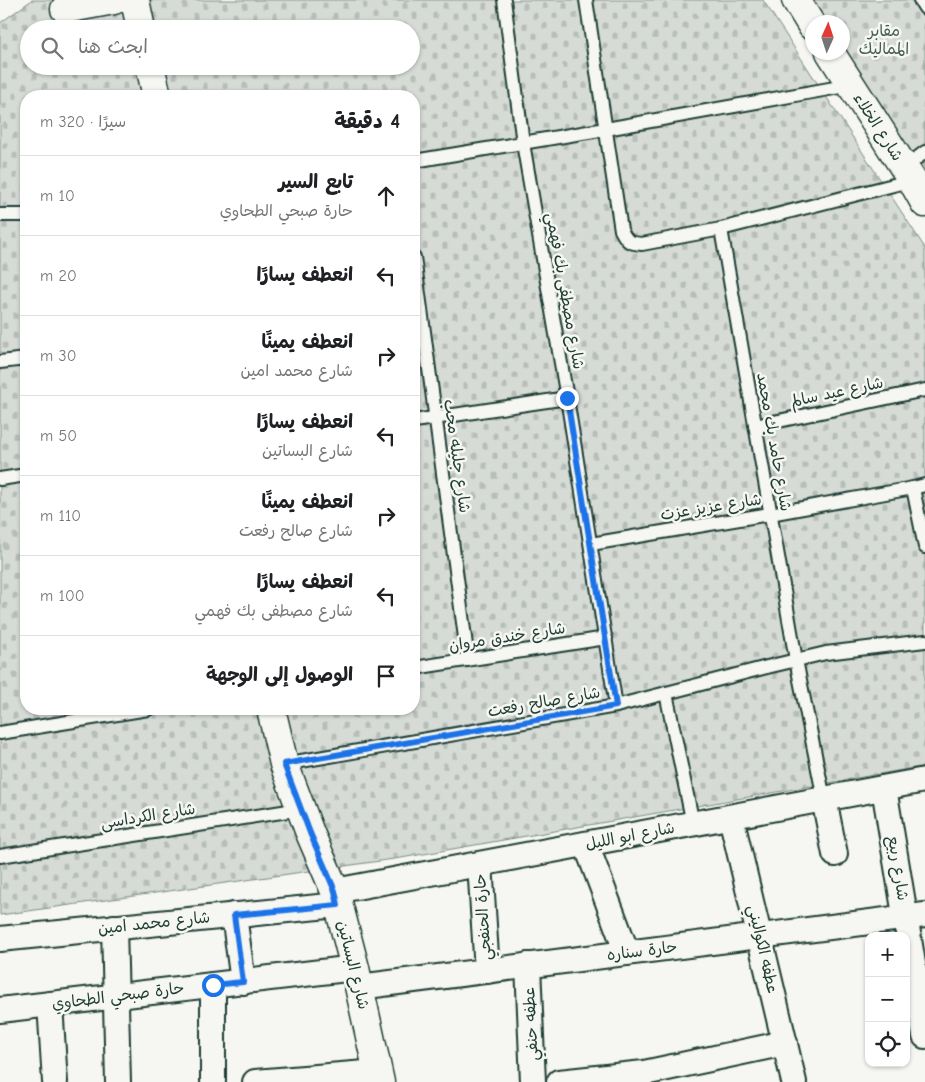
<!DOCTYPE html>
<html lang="ar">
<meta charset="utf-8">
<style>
:root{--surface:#fff;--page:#f6f6f6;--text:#202124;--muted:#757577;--line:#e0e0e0}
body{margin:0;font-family:"Comic Neue","Playpen Sans Arabic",sans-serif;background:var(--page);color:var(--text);direction:rtl}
.controls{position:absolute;right:15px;bottom:15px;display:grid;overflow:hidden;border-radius:10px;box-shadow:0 1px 4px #0004}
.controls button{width:45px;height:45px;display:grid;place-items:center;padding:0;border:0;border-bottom:1px solid var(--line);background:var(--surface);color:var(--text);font:25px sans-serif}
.compass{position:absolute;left:805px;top:15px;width:45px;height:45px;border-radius:50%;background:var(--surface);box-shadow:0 1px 4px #0004;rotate:3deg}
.stop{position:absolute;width:15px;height:15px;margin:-11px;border:4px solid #1a73e8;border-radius:50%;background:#fff}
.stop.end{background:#1a73e8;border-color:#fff;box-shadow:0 1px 5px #0008}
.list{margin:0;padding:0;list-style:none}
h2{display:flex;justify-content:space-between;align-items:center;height:65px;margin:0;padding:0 20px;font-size:21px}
h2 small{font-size:16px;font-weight:400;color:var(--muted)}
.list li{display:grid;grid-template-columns:32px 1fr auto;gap:15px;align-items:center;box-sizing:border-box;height:80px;padding:0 20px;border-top:1px solid var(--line)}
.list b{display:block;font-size:19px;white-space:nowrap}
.list p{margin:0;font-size:16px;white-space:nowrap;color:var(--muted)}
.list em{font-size:16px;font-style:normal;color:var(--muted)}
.icon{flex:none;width:28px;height:28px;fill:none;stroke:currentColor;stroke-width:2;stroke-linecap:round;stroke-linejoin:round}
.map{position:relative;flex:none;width:925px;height:1082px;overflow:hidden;direction:ltr}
.search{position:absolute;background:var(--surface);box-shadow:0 1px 4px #0004;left:20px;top:20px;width:400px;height:55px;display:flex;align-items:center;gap:12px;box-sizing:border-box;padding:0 18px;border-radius:28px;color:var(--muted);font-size:19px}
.panel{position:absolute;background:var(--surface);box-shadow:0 1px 4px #0004;left:20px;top:90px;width:400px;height:625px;border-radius:20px;direction:rtl}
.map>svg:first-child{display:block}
</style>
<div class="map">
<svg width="925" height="1082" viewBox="0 0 925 1082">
<defs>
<pattern id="cemetery-stones" width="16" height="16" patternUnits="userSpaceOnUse" patternTransform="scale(1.25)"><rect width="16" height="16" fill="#d6dbd6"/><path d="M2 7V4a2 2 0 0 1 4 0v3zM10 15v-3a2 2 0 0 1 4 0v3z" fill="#b7bdb8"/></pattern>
</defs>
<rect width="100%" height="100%" fill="#f6f6f2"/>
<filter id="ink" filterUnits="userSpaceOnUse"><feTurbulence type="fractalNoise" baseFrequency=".02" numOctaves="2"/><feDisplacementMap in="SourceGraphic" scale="10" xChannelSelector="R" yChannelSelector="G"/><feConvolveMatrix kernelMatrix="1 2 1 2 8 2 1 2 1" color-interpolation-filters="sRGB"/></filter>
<g filter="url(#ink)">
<!-- cemetery -->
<g fill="url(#cemetery-stones)" stroke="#7a8c85" fill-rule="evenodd">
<path d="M32,0h731l162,248v518l-524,92 -401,57v-892zM29,29h382v37h-382zM26,96h388v613h-388z"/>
<polygon points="809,0 925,0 925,176 843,50 842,22 824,22"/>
</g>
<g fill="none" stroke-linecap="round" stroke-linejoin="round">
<defs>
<g id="service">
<polyline points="504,0 523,143 567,398 616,706"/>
<path d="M586,0l35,230c6,12 8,13 21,14l79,-15 192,-49"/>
<polyline points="920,0 925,8"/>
<polyline points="414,161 606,129 851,85"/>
<polyline points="904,168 925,152"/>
<polyline points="0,215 26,215"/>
<polyline points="721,229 796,660 824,799"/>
<polyline points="414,257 468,660"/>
<polyline points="0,362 26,359"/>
<polyline points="414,421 567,398"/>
<polyline points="755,426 925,390"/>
<polyline points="0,479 26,475"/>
<polyline points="913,488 925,547"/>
<polyline points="591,544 770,514 913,488 925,485"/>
<polyline points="414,668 606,638"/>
<polyline points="666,693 693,824"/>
<polyline points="0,733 148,709"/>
<polyline points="284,764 616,706 767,667 826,653 925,641"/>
<polyline points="0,856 301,809"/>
</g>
<g id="minor">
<polyline points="884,788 925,1036"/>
<polyline points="824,799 835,854"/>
<polyline points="731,817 794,1082"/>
<polyline points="586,844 627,953"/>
<polyline points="480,864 487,971"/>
<polyline points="335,891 925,780"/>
<polyline points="234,915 243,982"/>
<polyline points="114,927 118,1082"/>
<polyline points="0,939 338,905"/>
<polyline points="528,965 533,1082"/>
<polyline points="213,985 213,1082"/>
<polyline points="359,987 925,915"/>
<polyline points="50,1004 55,1082"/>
<polyline points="0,1010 355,968"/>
<polyline points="255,1082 378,1072"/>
<polyline points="559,1082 644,1073 785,1043"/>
</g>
<g id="tertiary">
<polyline points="135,0 141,29"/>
<polyline points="796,0 812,26"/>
<polyline points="65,9 114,0"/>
<polyline points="830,52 912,180 925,203"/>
<polyline points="150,66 157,96"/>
<polyline points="271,709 284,764 310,833 335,891 355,968 380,1082"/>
</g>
</defs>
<!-- service casing -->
<use href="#service" stroke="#1f3d34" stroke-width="16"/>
<!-- minor casing -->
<use href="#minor" stroke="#1f3d34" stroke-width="28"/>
<!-- tertiary casing -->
<use href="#tertiary" stroke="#1f3d34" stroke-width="31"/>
<!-- service -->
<use href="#service" stroke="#f6f6f2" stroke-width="12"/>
<!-- minor -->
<use href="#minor" stroke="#f6f6f2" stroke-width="24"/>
<!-- tertiary -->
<use href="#tertiary" stroke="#f6f6f2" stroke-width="28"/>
</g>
</g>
<g fill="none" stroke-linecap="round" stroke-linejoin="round" filter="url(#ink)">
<!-- route -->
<polyline stroke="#1a73e8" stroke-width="6" points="213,985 243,982 234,915 338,905 335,891 310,833 284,764 616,706 567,398"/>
</g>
<g text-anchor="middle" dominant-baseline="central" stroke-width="5" stroke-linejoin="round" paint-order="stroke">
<!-- park labels -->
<g font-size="16" fill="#445d54" stroke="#f6f6f2">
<text x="884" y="31">مقابر<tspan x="884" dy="18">المماليك</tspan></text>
</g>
<!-- street labels -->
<g font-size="16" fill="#1f3d34" stroke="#f6f6f2">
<text transform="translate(878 127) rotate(57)">شارع الخلاء</text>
<text transform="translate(565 291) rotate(80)">شارع مصطفى بك فهمي</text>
<text transform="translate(837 392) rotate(-12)">شارع عيد سالم</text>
<text transform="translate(774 442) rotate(80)">شارع حامد بك محمد</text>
<text transform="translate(457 456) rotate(82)">شارع جليله محب</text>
<text transform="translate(711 507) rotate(-9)">شارع عزيز عزت</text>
<text transform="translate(507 637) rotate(-9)">شارع خندق مروان</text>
<text transform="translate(544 702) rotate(-10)">شارع صالح رفعت</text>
<text transform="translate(148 816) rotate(-9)">شارع الكرداسى</text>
<text transform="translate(630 836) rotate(-11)">شارع ابو الليل</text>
<text transform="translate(898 868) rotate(81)">شارع ربيع</text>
<text transform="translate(483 917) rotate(-94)">حارة الحنفجي</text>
<text transform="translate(154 923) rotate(-6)">شارع محمد امين</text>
<text transform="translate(763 949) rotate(77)">عطفه الكواليني</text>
<text transform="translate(642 951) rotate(-7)">حارة سناره</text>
<text transform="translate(353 965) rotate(76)">شارع البساتين</text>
<text transform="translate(118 996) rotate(-7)">حارة صبحي الطحاوي</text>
<text transform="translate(531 1024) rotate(-93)">عطفه حنفي</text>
</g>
</g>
</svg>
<div class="controls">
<button>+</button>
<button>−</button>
<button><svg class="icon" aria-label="locate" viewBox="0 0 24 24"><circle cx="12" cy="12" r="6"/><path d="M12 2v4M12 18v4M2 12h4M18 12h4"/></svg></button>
</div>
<svg class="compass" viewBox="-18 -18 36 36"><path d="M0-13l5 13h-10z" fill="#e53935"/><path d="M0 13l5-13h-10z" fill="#757577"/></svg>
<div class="stop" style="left:213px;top:985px"></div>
<div class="stop end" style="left:567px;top:398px"></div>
<div class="search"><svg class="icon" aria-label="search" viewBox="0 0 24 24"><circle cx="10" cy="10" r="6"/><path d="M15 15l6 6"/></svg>ابحث هنا</div>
<section class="panel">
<h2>4 دقيقة<small>سيرًا · 320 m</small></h2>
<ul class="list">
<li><svg class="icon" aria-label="ahead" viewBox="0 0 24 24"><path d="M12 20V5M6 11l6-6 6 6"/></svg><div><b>تابع السير</b><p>حارة صبحي الطحاوي</p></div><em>10 m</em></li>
<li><svg class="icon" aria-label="left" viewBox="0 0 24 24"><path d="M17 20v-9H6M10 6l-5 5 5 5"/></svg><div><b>انعطف يسارًا</b></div><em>20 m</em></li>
<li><svg class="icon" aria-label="right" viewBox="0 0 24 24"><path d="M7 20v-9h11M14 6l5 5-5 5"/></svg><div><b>انعطف يمينًا</b><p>شارع محمد امين</p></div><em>30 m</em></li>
<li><svg class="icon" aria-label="left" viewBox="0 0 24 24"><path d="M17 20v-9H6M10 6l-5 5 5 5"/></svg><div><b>انعطف يسارًا</b><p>شارع البساتين</p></div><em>50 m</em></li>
<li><svg class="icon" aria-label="right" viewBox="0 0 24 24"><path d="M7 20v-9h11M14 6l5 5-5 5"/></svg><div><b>انعطف يمينًا</b><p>شارع صالح رفعت</p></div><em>110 m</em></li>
<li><svg class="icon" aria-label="left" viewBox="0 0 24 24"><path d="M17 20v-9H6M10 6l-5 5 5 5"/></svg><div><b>انعطف يسارًا</b><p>شارع مصطفى بك فهمي</p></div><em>100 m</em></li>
<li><svg class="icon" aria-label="arrive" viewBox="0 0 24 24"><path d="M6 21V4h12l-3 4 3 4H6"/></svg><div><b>الوصول إلى الوجهة</b></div></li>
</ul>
</section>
</div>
